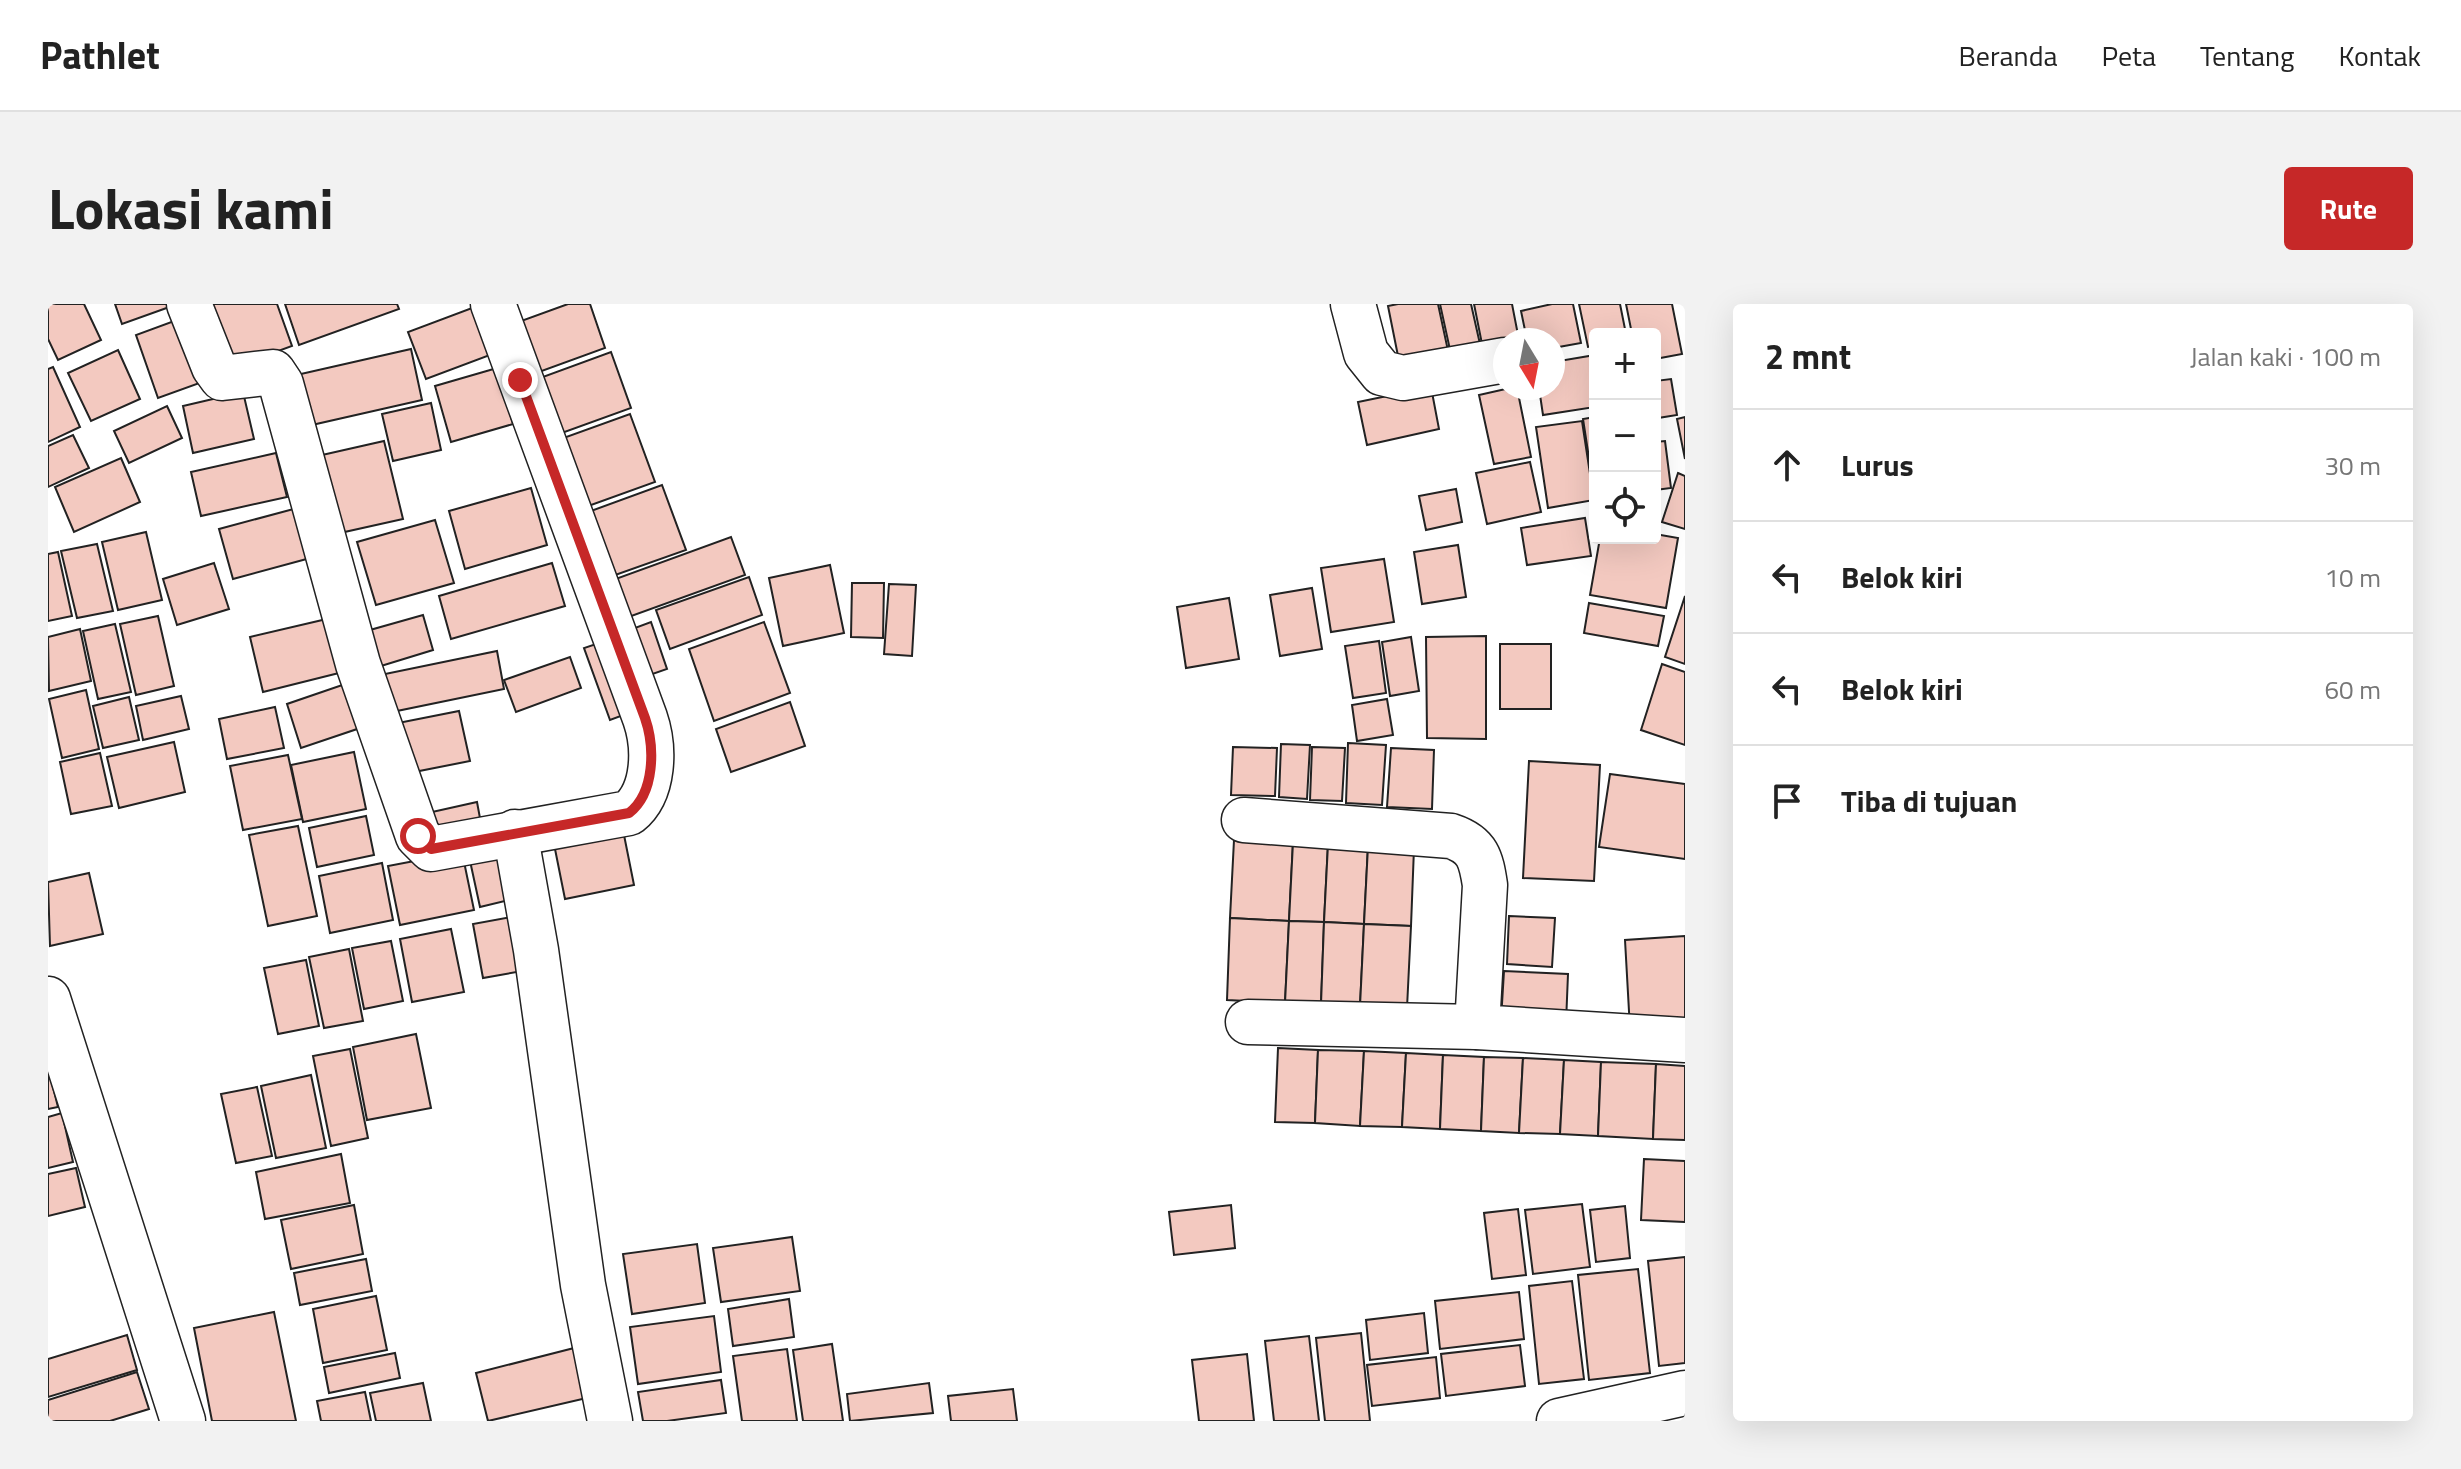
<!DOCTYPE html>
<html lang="id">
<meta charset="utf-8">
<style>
:root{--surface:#fff;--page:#f2f2f2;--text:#222;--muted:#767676;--line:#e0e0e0;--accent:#c62828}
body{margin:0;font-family:"Titillium Web",sans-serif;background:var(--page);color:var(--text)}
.controls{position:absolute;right:24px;top:24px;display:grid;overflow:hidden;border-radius:8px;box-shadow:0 8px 32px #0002}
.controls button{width:72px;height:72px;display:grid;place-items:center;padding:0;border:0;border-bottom:2px solid var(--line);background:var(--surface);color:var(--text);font:40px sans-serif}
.compass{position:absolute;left:1445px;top:24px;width:72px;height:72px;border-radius:50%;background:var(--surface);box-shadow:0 8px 32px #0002;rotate:170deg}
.stop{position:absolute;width:24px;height:24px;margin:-18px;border:6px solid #c62828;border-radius:50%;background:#fff}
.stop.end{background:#c62828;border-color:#fff;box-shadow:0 2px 8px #0008}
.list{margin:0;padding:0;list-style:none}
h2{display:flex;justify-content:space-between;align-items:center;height:104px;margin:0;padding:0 32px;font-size:34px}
h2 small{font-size:26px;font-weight:400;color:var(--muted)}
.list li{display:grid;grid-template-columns:52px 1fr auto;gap:24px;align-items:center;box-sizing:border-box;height:112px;padding:0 32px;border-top:2px solid var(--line)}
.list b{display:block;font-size:30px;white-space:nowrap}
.list em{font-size:26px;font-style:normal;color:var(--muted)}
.icon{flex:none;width:44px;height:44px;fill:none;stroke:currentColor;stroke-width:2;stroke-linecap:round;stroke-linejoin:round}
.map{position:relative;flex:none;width:1637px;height:1117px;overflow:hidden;border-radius:8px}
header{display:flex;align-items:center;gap:48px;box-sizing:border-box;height:112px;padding:0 40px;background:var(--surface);border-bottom:2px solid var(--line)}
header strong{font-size:38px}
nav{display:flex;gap:44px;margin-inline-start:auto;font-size:28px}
.intro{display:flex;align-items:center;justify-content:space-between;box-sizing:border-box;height:192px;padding:0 48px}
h1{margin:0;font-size:56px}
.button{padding:20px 36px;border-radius:8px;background:var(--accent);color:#fff;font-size:28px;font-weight:700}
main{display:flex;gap:48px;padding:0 48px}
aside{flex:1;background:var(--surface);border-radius:8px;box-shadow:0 8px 32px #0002}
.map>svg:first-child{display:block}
</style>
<header>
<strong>Pathlet</strong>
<nav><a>Beranda</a><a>Peta</a><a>Tentang</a><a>Kontak</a></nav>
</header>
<div class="intro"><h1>Lokasi kami</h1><a class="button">Rute</a></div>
<main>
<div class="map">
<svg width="1637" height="1117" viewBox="0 0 1637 1117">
<rect width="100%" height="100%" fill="#fff"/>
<!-- building -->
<g fill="#f3c9c0" stroke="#222" stroke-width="2">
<polygon points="0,0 36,0 53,36 10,56 0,35"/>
<polygon points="67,0 127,0 127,1 74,20"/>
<polygon points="158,0 229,0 244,42 181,65"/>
<polygon points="237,0 349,0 351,5 251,41"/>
<polygon points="520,0 542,0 557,44 480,72 462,21"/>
<polygon points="1350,0 1390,0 1402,56 1353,67 1340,2"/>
<polygon points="1392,0 1423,0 1434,49 1404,55"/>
<polygon points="1426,0 1464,0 1471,36 1457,36 1436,50"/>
<polygon points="1504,0 1525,0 1533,39 1505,44 1505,36 1479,36 1473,7"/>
<polygon points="1531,0 1572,0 1578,30 1547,30 1547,42 1540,43"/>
<polygon points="1578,0 1624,0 1634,50 1607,55 1607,30 1584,30"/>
<polygon points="424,4 442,51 378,75 360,28"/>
<polygon points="137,13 160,76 110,94 88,31"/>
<polygon points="363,45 374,96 255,123 244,72"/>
<polygon points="70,46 92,95 43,117 20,69"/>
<polygon points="563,48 583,104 500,134 481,78"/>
<polygon points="1547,51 1547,103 1495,111 1491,84 1505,84 1505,58"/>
<polygon points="5,63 32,123 0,138 0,65"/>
<polygon points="449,64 465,120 403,138 387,82"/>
<polygon points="1623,75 1629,111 1610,114 1607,77"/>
<polygon points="1383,83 1391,125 1319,141 1310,98"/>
<polygon points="1462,84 1469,84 1483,153 1446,160 1431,91"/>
<polygon points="195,88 206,135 145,149 135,102"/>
<polygon points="383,99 393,146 345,157 334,110"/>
<polygon points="119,102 134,134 81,159 66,127"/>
<polygon points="582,110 607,178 532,205 507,137"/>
<polygon points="1547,113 1547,187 1546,187 1535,115"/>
<polygon points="1637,113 1637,155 1629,115"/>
<polygon points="1534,117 1546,196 1500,204 1488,123"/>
<polygon points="25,131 41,164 0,183 0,142"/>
<polygon points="336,137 355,215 292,229 274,151"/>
<polygon points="1617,137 1623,184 1607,186 1607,138"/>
<polygon points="228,149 239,193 153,212 143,168"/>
<polygon points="73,154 92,198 26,228 7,183"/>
<polygon points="1482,158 1493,208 1439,220 1428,169"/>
<polygon points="1630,169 1637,172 1637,225 1614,218"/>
<polygon points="614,181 638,246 556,275 532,211"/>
<polygon points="483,184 499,241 417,265 401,207"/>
<polygon points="1408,185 1414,218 1378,226 1371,192"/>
<polygon points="253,203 266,253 185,275 171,225"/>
<polygon points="1537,214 1543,252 1479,261 1473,224"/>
<polygon points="387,216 406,279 328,301 309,238"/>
<polygon points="98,228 114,296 70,306 54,238"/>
<polygon points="1607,230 1630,234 1618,304 1542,291 1552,234 1607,234"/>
<polygon points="683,233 697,271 564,319 551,281"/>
<polygon points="49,240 65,307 29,314 13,247"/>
<polygon points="1410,241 1418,293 1374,300 1366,248"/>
<polygon points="10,248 24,312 0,317 0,250"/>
<polygon points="1336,255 1346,318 1283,328 1273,264"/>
<polygon points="166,259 181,305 129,321 115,275"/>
<polygon points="504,259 517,302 403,335 391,292"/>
<polygon points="782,261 796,329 735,342 721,274"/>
<polygon points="701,273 714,311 622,345 608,306"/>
<polygon points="804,279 836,279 835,334 803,333"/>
<polygon points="841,280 868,281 864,352 836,350"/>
<polygon points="1264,284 1274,345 1232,352 1222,291"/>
<polygon points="1637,292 1637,360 1617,353"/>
<polygon points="1181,294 1191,355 1138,364 1129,303"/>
<polygon points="1541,299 1616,312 1610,342 1536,329"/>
<polygon points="375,311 385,346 333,362 322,326"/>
<polygon points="110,312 126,382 88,391 72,320"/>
<polygon points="283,314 295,368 215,388 202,333"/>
<polygon points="603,318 619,365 593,374 576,328"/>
<polygon points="716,318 742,389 666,417 641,345"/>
<polygon points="67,320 83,388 50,395 35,327"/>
<polygon points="32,325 43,377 1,387 0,333"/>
<polygon points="1438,332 1438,435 1379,434 1378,333"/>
<polygon points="1363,333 1371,387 1342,392 1334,338"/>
<polygon points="563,335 589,406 562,416 536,344"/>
<polygon points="1331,337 1338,389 1305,394 1297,342"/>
<rect x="1452" y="340" width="51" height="65"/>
<polygon points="449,347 456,385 344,408 337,370"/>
<polygon points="522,353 533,384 468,408 456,376"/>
<polygon points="1614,360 1637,368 1637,441 1593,426"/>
<polygon points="303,378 318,422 253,444 239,400"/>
<polygon points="38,386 51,445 14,454 1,395"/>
<polygon points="133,392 141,425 95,436 88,402"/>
<polygon points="81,393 91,436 55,444 45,402"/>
<polygon points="1339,395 1345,431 1309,437 1304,401"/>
<polygon points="742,398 757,442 683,468 668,425"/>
<polygon points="227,403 236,444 179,455 171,415"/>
<polygon points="411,407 422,457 356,470 345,420"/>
<polygon points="126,438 137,488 71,504 59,453"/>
<polygon points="1300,439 1338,441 1334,501 1298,499"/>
<polygon points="1233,440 1262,441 1259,495 1231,493"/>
<polygon points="1185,443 1229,444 1227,492 1183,491"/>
<polygon points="1264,443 1297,444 1294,497 1262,496"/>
<polygon points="1343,444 1386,446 1384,505 1339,503"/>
<polygon points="306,448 318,505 255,518 243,461"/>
<polygon points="52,449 64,502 23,510 12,458"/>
<polygon points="240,451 254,515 195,526 182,462"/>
<polygon points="1481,457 1552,461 1546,577 1475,574"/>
<polygon points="1562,470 1637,480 1637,555 1551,543"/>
<polygon points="429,498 434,525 388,534 384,508"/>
<polygon points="318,512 326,551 269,563 261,524"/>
<polygon points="573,516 586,581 517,595 504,530"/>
<polygon points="250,522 269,612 220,622 201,531"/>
<polygon points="457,535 469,594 432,603 419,543"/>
<polygon points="1186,536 1245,538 1241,617 1182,614"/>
<polygon points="1245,538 1280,540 1276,618 1241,617"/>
<polygon points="1280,540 1320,542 1316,620 1276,618"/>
<polygon points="1320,542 1366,544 1363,622 1316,620"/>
<polygon points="414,548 426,606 352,621 340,562"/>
<polygon points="334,559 345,616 282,629 271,572"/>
<polygon points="41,569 55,630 2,642 0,578"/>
<polygon points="469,612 480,666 435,674 425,620"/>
<polygon points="1461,612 1507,614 1504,663 1459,660"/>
<polygon points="1182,614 1241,617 1237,699 1179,696"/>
<polygon points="1241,617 1276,618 1273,700 1237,699"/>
<polygon points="1276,618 1316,620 1312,702 1273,700"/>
<polygon points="1316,620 1363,622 1359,704 1312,702"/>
<polygon points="403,625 416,688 364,698 352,635"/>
<polygon points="1637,632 1637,722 1582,725 1577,636"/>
<polygon points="343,637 355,697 316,705 304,644"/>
<polygon points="301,645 315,717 276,724 261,653"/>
<polygon points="258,656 271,722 230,730 216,664"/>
<polygon points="1456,667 1520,670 1518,719 1453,716"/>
<polygon points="368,730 383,804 319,816 305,743"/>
<polygon points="1230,744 1270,746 1267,819 1227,818"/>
<polygon points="302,745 320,834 283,842 265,752"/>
<polygon points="1270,746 1316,747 1312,822 1267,819"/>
<polygon points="1316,747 1358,749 1354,823 1312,822"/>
<polygon points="1358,749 1395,751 1392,825 1354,823"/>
<polygon points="1395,751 1436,753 1433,827 1392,825"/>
<polygon points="1436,753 1475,754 1471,829 1433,827"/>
<polygon points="1475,754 1516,756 1512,830 1471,829"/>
<polygon points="1516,756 1553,758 1550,832 1512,830"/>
<polygon points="1553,758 1608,760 1605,835 1550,832"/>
<polygon points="1608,760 1637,762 1637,836 1605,835"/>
<polygon points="0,763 10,803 0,805"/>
<polygon points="263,771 278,844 228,854 213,782"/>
<polygon points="209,783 224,852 188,859 173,790"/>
<polygon points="14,809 25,858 0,864 0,813"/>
<polygon points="293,850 302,899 217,915 208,868"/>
<polygon points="1596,855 1637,857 1637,918 1593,916"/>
<polygon points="28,864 37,903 0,912 0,870"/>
<polygon points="1534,900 1542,963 1485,970 1477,906"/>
<polygon points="306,901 315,950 243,965 233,916"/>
<polygon points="1183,901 1187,944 1126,951 1121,908"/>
<polygon points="1577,902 1582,954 1548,958 1542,906"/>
<polygon points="1470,905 1478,971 1444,975 1436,909"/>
<polygon points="744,933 752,987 673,998 665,944"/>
<polygon points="649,940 657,999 584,1010 575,950"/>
<polygon points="1637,953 1637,1059 1611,1062 1600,957"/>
<polygon points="318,955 324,987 252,1001 246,969"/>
<polygon points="1590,965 1602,1069 1541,1076 1530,971"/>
<polygon points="1524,977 1536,1075 1491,1080 1481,982"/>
<polygon points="1471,988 1476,1035 1392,1045 1387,997"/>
<polygon points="328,992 339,1046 275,1059 265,1005"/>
<polygon points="741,995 746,1033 685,1042 680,1005"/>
<polygon points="226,1008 248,1117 164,1117 146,1024"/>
<polygon points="1376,1009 1380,1049 1322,1056 1318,1016"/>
<polygon points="666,1012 673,1068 590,1080 582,1023"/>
<polygon points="1313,1029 1322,1117 1277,1117 1268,1034"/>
<polygon points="79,1031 89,1066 0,1093 0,1055"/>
<polygon points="1261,1032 1271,1117 1226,1117 1217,1037"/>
<polygon points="784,1040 795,1117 755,1117 745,1046"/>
<polygon points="1472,1041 1477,1082 1398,1092 1393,1050"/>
<polygon points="530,1043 543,1093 440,1117 428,1069"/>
<polygon points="739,1045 749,1117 694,1117 685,1052"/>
<polygon points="347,1049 352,1074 281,1089 276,1063"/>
<polygon points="1199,1050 1206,1117 1151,1117 1144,1056"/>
<polygon points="1388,1053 1392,1094 1324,1102 1319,1061"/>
<polygon points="89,1068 101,1105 62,1117 0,1117 0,1096"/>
<polygon points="673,1076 678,1109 619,1117 595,1117 590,1088"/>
<polygon points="375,1079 383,1117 328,1117 322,1089"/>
<polygon points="881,1079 885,1109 802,1117 799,1090"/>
<polygon points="965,1085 969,1117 903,1117 900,1092"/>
<polygon points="317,1088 323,1117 273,1117 269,1097"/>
</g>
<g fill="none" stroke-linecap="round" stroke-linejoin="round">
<defs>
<g id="minor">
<path d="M141,0l25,63 8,11 51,-6 8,12 77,280 60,172 13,13 198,-36c26,-21 26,-66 16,-95l-152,-414"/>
<polyline points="1305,0 1318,49 1334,69 1355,74 1457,56"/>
<path d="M1196,516l207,16c27,9 30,23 34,49l-8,142 208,13"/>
<polyline points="467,528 488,646 535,981 562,1117"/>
<polyline points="0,695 135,1117"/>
<polyline points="1200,718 1429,723"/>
<polyline points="1511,1117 1637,1089"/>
</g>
</defs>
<!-- minor casing -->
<use href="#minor" stroke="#222" stroke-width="47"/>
<!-- minor -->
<use href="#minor" stroke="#fff" stroke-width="44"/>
</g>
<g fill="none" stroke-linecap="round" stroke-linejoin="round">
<!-- route -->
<path stroke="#c62828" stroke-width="10" d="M370,532l13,13 198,-36c26,-20 26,-66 16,-95l-125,-338"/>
</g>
</svg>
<div class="controls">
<button>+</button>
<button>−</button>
<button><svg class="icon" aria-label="locate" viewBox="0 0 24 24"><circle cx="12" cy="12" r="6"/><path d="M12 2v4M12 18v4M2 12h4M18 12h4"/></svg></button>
</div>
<svg class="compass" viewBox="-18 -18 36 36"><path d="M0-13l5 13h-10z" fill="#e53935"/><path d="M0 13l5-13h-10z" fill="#767676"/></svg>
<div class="stop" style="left:370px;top:532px"></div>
<div class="stop end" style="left:472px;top:76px"></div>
</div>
<aside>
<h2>2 mnt<small>Jalan kaki · 100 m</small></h2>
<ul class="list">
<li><svg class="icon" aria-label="ahead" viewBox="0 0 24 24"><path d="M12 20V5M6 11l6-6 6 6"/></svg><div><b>Lurus</b></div><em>30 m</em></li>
<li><svg class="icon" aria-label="left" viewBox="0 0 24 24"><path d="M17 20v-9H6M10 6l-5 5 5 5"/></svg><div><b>Belok kiri</b></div><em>10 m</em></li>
<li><svg class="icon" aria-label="left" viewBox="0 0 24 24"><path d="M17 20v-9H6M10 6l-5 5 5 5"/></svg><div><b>Belok kiri</b></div><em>60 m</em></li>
<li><svg class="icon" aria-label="arrive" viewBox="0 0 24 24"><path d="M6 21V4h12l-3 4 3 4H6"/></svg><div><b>Tiba di tujuan</b></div></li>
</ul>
</aside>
</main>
